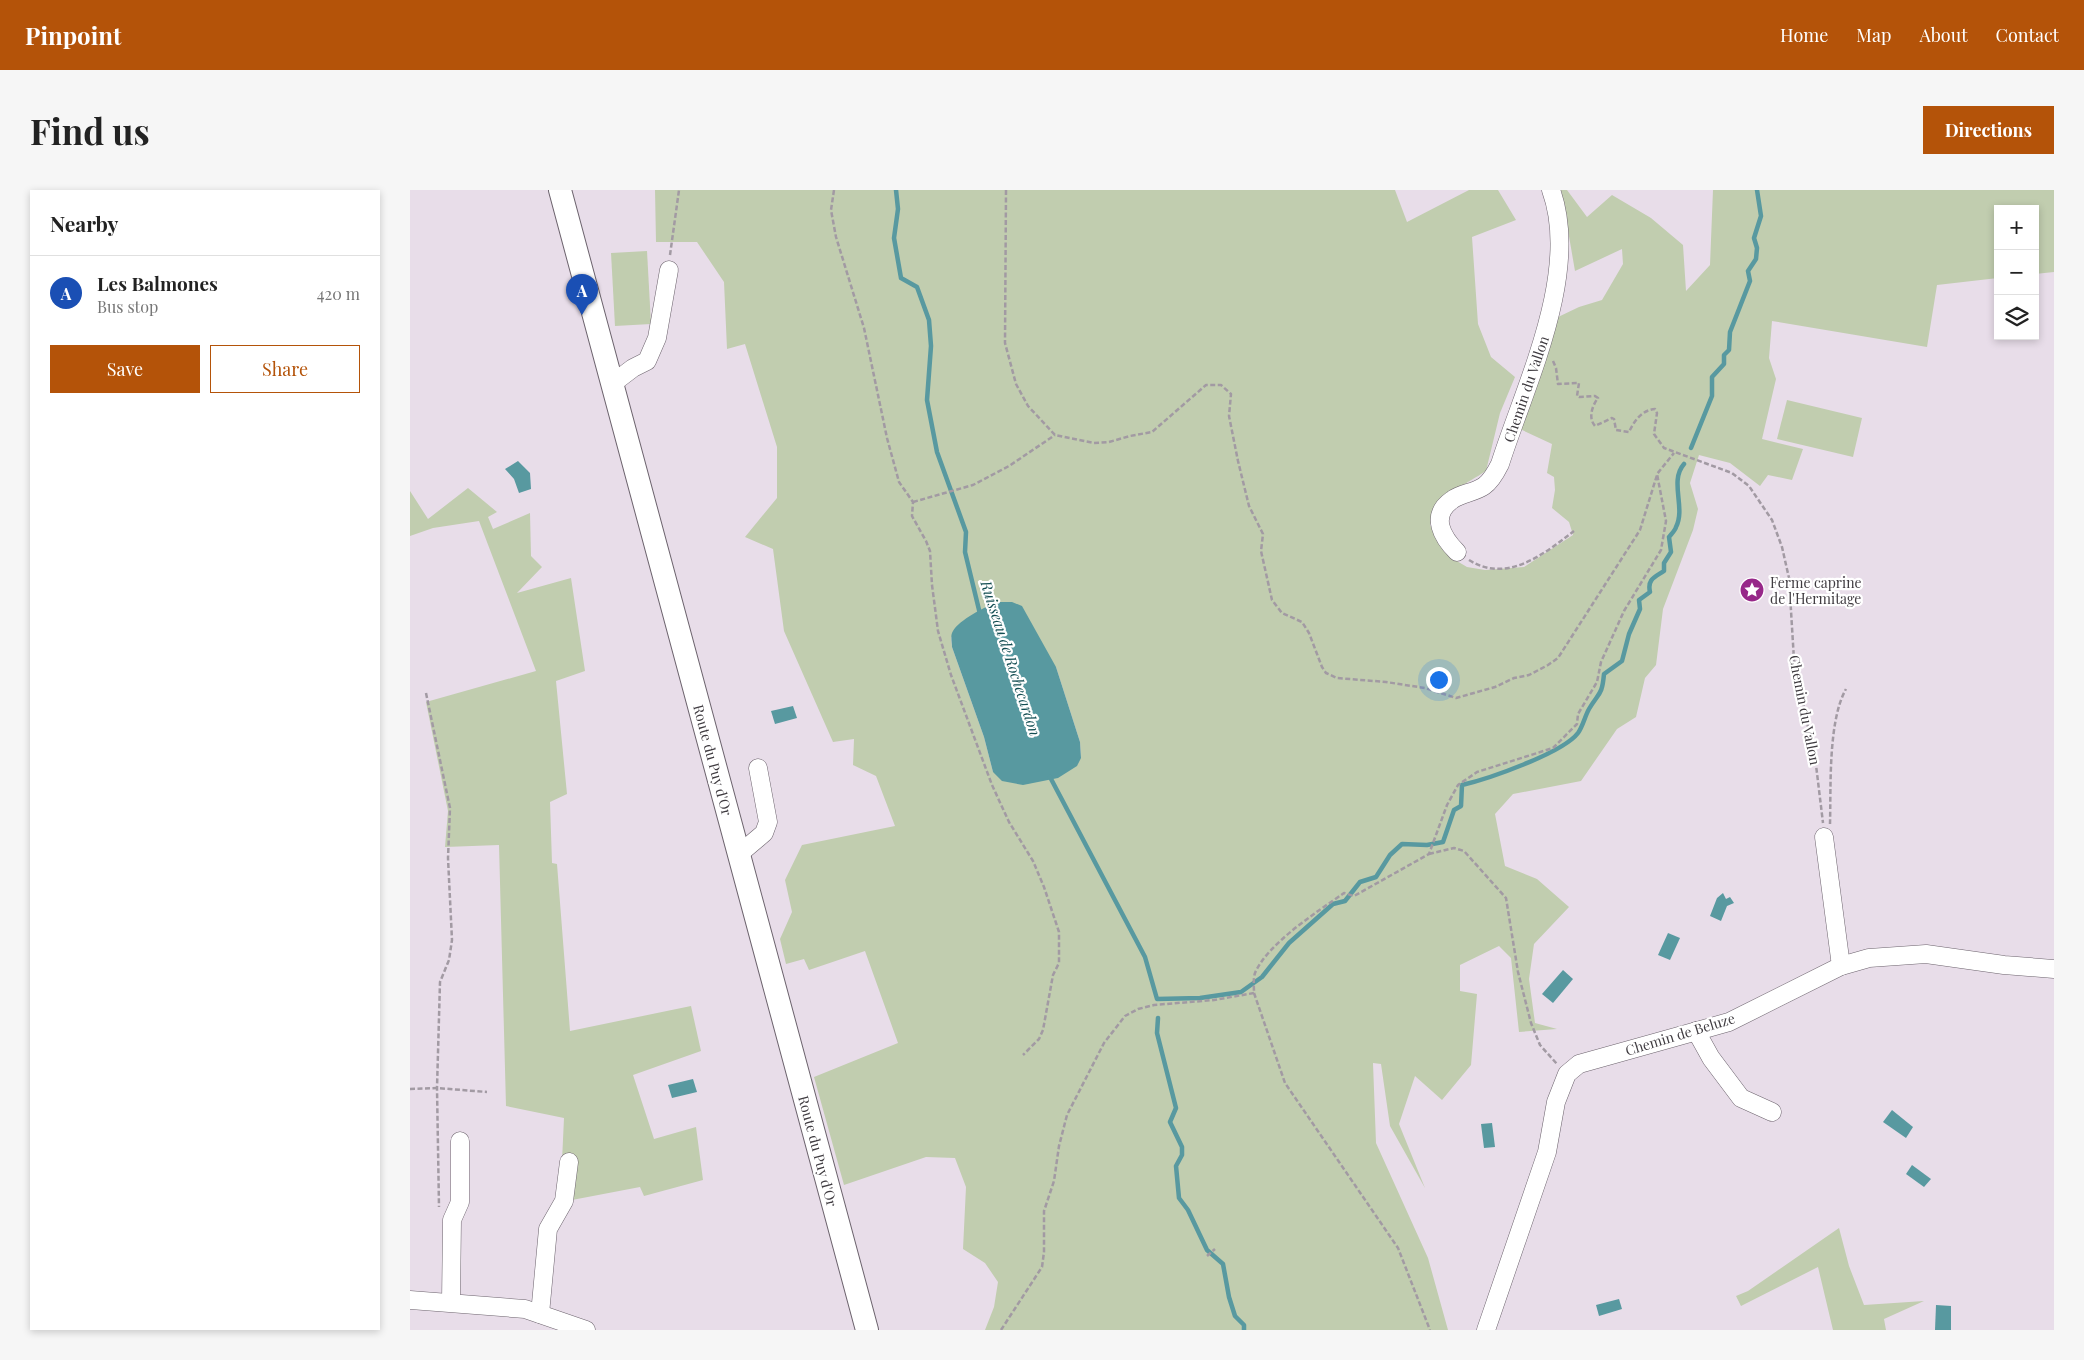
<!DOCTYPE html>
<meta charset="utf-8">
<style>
:root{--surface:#fff;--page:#f6f6f6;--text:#222;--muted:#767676;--line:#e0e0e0;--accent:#b45309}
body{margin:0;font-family:"Playfair Display",serif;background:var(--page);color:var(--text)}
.controls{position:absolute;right:15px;top:15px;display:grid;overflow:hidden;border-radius:0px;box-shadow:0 2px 8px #0003}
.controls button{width:45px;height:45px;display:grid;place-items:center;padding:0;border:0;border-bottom:1px solid var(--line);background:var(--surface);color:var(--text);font:25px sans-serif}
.you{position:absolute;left:1028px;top:489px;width:18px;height:18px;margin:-12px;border:4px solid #fff;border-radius:50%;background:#1a73e8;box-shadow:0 0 0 8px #1a73e833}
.badge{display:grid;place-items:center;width:32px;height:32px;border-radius:50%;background:var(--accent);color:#fff;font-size:16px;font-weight:700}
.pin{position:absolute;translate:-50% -41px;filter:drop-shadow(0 1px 2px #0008)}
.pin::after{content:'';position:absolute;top:26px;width:18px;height:15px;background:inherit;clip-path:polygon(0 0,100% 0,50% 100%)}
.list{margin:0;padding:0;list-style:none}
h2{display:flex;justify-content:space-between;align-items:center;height:65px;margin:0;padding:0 20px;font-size:21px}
h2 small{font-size:16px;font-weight:400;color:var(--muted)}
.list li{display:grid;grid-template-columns:32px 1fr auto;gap:15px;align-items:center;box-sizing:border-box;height:75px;padding:0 20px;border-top:1px solid var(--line)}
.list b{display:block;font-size:19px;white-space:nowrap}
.list p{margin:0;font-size:16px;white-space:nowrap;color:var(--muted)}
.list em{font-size:16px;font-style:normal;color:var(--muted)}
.actions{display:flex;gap:10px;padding:15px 20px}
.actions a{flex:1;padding:11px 0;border:1px solid var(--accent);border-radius:0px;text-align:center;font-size:18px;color:var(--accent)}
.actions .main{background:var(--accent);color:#fff}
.icon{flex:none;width:28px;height:28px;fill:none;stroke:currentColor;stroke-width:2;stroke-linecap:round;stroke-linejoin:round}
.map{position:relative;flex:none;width:1644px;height:1140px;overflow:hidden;border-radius:0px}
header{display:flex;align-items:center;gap:30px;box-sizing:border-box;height:70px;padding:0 25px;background:var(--accent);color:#fff}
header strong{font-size:24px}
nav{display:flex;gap:28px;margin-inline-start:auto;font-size:18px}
.intro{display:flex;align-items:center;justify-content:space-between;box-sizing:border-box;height:120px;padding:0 30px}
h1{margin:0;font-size:35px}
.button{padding:12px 22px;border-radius:0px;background:var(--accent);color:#fff;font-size:18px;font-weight:700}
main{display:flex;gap:30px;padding:0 30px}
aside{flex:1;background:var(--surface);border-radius:0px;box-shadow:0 2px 8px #0003}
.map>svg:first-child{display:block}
</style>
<header>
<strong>Pinpoint</strong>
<nav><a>Home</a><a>Map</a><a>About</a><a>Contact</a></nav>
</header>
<div class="intro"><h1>Find us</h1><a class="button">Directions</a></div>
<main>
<aside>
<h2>Nearby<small></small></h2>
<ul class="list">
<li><span class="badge" style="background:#1a4fb4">A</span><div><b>Les Balmones</b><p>Bus stop</p></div><em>420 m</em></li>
</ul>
<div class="actions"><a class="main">Save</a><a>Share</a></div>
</aside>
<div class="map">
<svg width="1644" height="1140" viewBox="0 0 1644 1140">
<rect width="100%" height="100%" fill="#e8dde9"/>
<!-- green -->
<g fill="#c1cdaf" fill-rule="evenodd">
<path d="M245,0h740l12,32 62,-32h29l18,30 -44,17 6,87 13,33 24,20 -15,36 -14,58c-25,16 -46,24 -56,54l20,32 17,10 18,3 39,-3 49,-32 -4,-13 -17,-14 3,-18 -1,-13 -7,-4 5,-29 -32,-15 36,-111 23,-11 23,-7 21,-36 -1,-15 -47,22 -14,-81h6l20,27 25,-22 39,23 32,27 3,46 24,-26 3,-75h341v82l-19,2v-65h-37v69l-61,7 -10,62 -155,-26 -3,37 7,21 -14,60 41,10 -11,31 -24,-5 -8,11 -30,-23 -31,-8 -9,28 8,26 -5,21 -30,79 -7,56 -11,13 -9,39 -19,12 -36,52 -68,13 -18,20 10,52 32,13 32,28 -35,37 -5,35 6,44 22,6 -38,3 -8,-74 -12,-12 -39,19v26l17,3 -6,71 -29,35 -27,-24 -16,48 26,64 -35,-62 -9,-62 -8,-1 3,80 52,115 20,72h-463l9,-23 4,-25 -13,-19 -22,-14 3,-62 -11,-29 -29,-1 -82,28 -30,-108 84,-34 -33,-92 -56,19 -5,-11 -18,5 -6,-25 12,-27 -7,-32 17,-35 93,-19 -19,-50 -23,-11 1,-26 -21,3 -49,-111 -11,-82 -28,-12 32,-39v-51l-32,-103 -18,5 -3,-67 -27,-40h-41zM541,447l105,30 24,75 1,16 -88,14 -9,-35 -32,-90z"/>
<polygon points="237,61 241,134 205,136 201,63"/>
<polygon points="1377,210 1452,228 1443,267 1367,249"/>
<polygon points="58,298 87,322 78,327 83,339 120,323 121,366 132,377 107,403 161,388 175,481 146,491 157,604 140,612 142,673 147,674 160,841 281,816 291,861 223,885 244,949 286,937 293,990 234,1006 230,997 162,1010 152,971 154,928 96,916 89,655 35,657 38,621 16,512 126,481 69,331 23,338 0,346 0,301 18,329"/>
<polygon points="1429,1038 1439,1076 1454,1115 1514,1111 1474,1129 1476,1140 1423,1140 1408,1077 1331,1116 1326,1106 1338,1101"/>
</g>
<!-- water -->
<g fill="#5899a0">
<polygon points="108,271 120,283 121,299 109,303 104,289 95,279"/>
<path d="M587,412h15l10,4 34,61 24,75 1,16 -4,8 -19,12 -35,7 -21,-4 -9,-9 -9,-35 -32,-90c0,-5 -2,-12 1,-16 6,-11 32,-24 44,-29z"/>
<polygon points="383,516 387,528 365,534 361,521"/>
<polygon points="1313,703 1316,709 1320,707 1324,713 1317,716 1311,731 1300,726 1307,708"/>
<polygon points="1258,743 1270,748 1260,770 1248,765"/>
<polygon points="1153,780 1163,789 1143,813 1132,804"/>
<polygon points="283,889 287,902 262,908 258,895"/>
<polygon points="1482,920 1503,937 1496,948 1473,932"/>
<polygon points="1082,933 1085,957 1074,958 1071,934"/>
<polygon points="1502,975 1521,989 1514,997 1496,984"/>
<polygon points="1209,1109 1212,1119 1189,1126 1186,1115"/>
<polygon points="1526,1115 1541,1116 1541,1140 1525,1140"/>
</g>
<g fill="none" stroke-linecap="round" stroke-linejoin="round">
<!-- stream -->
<g stroke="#5899a0" stroke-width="4.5">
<polyline points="486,0 488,19 484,48 491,88 507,97 519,130 521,156 517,210 527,262 556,342 555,362 570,424"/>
<polyline points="1281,258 1302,206 1302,187 1314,174 1314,165 1319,160 1320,142 1340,91 1338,81 1346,69 1347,58 1344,48 1351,26 1347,0"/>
<path d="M640,587l95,180 12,42 43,-1 41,-6 21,-15 27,-34 44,-39 12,-3 15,-19 16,-5 14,-22 12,-11 25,1 16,-3 11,-32 7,-4 1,-21c26,-6 101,-32 116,-52 5,-7 7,-17 11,-24 10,-17 13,-13 15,-35l18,-13 7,-27 11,-25 -1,-9 11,-8c-3,-13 5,-15 14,-21v-8l7,-11 -2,-15c2,-3 6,-6 7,-10 10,-19 -7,-46 8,-63"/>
<polyline points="748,828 747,843 766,918 760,932 772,957 772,965 766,976 769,1008 778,1020 797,1060 813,1074 819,1107 825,1126 834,1135 834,1140"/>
</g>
<defs>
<g id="minor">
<polyline points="202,194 223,178 237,171 247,148 259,80"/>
<path d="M1047,362c-14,-14 -28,-36 -5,-52 9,-7 22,-7 32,-14 7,-5 12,-14 16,-22 25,-79 81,-191 51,-274"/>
<polyline points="1414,647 1431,776"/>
<polyline points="328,665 354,643 358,632 348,578"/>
<polyline points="1286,841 1301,868 1331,908 1362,922"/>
<polyline points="0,1110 115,1119 176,1140"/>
<polyline points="41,1112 42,1030 50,1012 50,951"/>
<polyline points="130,1124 138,1039 154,1011 159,972"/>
<polyline points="1076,1140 1137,962 1146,912 1157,884 1169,874 1319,832 1431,776 1459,768 1516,764 1594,775 1644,779"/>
</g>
<polyline id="major" points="150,0 457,1140"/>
</defs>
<!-- minor casing -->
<use href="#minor" stroke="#6c636d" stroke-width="19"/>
<!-- major casing -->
<use href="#major" stroke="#6c636d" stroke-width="24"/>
<!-- path -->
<g stroke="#a29aa3" stroke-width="2.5" stroke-dasharray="5 2.5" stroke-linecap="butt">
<polyline points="424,0 421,20 426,47 454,138 477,248 489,292 503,312 502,326 516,351 520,361 522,395 528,441 541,485 582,595 599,632 623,671 634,697 649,742 649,773 643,785 633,840 629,849 613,865"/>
<polyline points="596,0 595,153 606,194 618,216 645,245 684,253 699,252 720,246 742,242 796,195 811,195 821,204 819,226 828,271 839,316 853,344 851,361 862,410 872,423 892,432 899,443 912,477 916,483 927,488 976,492 1015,498 1046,508 1085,497 1104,488 1119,485 1138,475 1148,468 1230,340 1247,285"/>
<polyline points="260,65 269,0"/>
<path d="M1143,171l3,7 2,16 21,-1 -2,13 2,1 16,-1 3,2c-6,8 -10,20 -3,28l17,-8 2,1 2,11 13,2c5,-11 13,-22 26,-23l2,4 -3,21 10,14 68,25 17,13 23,34 10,27 7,31 5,82 22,105 7,58"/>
<polyline points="503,312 563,295 599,276 645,245"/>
<path d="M1059,370c38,24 75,-6 105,-29"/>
<polyline points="16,503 40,618 38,668 42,750 39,770 30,792 27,898 29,1017"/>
<path d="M1420,634c1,-38 -2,-103 16,-135"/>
<polyline points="1019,664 1044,658 1054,661 1096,708 1108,782 1121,833 1130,855 1147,874"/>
<polyline points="844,803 875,893 988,1058 1020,1140"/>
<polyline points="0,899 27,898 77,902"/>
<polyline points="797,1066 805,1059"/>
<path d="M591,1140l41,-63 2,-15v-41l10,-30 5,-35 8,-31 37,-72 21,-27 13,-7 16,-4 60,-5 40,-7c0,-6 -1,-14 1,-20 13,-30 62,-61 89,-80l10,3 75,-42 18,-49 11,-20 19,-13 76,-24 24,-24 1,-10 19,-32 4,-20 23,-51 37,-61 5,-29 -9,-47 17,-21"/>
</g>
<!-- minor -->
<use href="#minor" stroke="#fff" stroke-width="18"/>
<!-- major -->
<use href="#major" stroke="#fff" stroke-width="22"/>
</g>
<!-- icons -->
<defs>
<symbol id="sight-disc" viewBox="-11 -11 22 22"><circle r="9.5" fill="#972889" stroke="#fff"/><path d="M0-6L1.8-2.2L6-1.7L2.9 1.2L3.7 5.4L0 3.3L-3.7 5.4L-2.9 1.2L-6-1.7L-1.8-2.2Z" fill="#fff"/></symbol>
</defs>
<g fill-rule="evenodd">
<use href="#sight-disc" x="1328" y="386" width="28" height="28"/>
</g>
<g text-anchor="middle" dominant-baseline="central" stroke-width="4.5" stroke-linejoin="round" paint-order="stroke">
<!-- street labels -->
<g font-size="14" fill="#3f3b40" stroke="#fff">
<text transform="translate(1116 199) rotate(-71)">Chemin du Vallon</text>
<text transform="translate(1395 520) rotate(79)">Chemin du Vallon</text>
<text transform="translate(303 570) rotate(75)">Route du Puy d'Or</text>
<text transform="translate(1270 844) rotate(-17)">Chemin de Beluze</text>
<text transform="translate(408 961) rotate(75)">Route du Puy d'Or</text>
</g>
<!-- poi labels -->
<g font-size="14" fill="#3f3b40" stroke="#fff" text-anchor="start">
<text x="1360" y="392">Ferme caprine<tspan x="1360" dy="16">de l'Hermitage</tspan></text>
</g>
<!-- water labels -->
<g font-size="15" font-style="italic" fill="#124d52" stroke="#fff">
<text transform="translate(601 468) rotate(72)">Ruisseau de Rochecardon</text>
</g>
</g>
</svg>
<div class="controls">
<button>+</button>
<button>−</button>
<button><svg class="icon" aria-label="layers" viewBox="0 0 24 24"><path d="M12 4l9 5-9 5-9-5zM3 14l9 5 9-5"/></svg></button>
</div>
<div class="you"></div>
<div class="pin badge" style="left:172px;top:125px;background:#1a4fb4">A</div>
</div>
</main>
